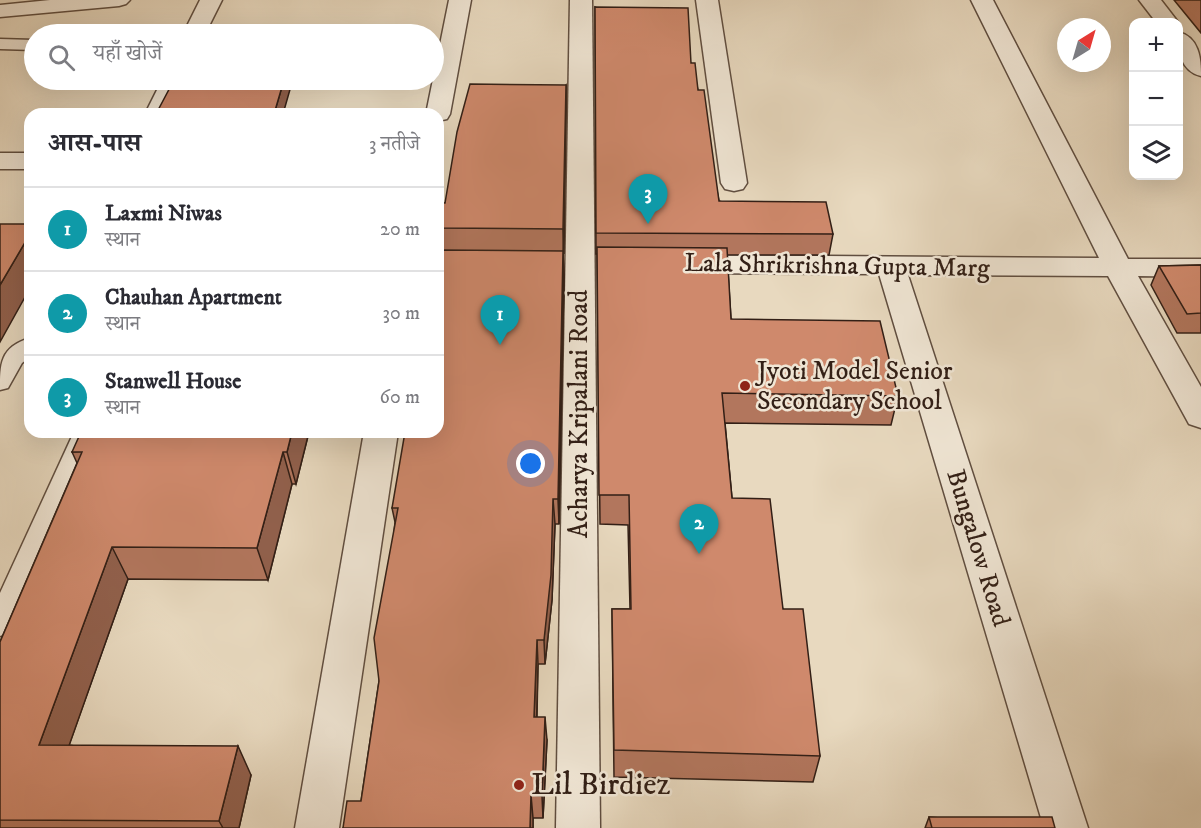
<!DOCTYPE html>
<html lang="hi">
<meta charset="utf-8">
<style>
:root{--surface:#fff;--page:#f7f7f7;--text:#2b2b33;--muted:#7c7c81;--line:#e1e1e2;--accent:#7c3aed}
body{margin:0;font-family:"IM FELL DW Pica","Noto Serif Devanagari",serif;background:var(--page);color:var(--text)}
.controls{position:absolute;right:18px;top:18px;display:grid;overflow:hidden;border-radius:12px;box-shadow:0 6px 24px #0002}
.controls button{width:54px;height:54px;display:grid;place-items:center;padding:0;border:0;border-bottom:2px solid var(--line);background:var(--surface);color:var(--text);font:30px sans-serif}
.compass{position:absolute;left:1057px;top:18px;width:54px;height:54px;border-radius:50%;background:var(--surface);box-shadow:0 6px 24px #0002;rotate:37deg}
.you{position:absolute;left:531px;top:464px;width:21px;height:21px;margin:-15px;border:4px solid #fff;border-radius:50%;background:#1a73e8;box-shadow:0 0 0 9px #1a73e833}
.badge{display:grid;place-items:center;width:39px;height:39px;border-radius:50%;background:var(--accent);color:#fff;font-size:20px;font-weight:700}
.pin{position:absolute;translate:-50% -50px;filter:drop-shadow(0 2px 3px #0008)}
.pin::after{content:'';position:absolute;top:32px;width:21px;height:18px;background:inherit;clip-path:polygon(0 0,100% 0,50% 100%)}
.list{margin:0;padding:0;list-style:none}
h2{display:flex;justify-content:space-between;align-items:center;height:78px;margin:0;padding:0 24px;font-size:26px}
h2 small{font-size:20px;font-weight:400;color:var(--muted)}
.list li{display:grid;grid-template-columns:39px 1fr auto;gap:18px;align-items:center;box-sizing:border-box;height:84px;padding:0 24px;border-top:2px solid var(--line)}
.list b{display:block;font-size:22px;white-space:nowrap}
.list p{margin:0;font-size:20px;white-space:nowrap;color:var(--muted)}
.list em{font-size:20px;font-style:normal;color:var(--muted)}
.icon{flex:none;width:33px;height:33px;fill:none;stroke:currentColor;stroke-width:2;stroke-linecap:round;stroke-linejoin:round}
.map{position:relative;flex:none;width:1201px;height:828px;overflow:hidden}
.search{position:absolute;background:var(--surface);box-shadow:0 6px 24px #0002;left:24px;top:24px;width:420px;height:66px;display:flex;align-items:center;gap:15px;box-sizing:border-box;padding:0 21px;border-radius:33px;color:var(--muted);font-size:22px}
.panel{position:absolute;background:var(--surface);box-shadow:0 6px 24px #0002;left:24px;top:108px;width:420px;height:330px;border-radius:18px}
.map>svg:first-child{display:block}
</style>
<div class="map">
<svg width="1201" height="828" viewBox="0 0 1201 828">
<rect width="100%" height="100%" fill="#e8d9bf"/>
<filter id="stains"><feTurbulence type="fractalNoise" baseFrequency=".00333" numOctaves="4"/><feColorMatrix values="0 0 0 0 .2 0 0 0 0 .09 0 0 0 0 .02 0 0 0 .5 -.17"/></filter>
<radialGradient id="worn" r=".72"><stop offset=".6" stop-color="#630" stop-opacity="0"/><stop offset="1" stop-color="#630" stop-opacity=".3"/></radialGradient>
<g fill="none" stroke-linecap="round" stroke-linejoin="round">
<defs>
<g id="lane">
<polygon points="0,39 34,40 34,50 0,49"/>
<path d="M30,338v19l-8,6 -14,25 -8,2c0,-26 0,-43 30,-52z"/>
<polygon points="74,432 98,432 14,624 10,632 0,636 0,593"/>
</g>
<g id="street">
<polygon points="50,0 130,0 126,4 119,6 0,17 0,5"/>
<polygon points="200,0 222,0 205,34 183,34"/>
<polygon points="449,0 471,0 450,114 447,119 438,121 438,114 426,114"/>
<polygon points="570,0 592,0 600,828 556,828"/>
<polygon points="696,0 718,0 747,183 743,189 734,191 725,189 721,183"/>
<polygon points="971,0 993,0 1128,259 1201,259 1201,277 1138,276 1201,387 1201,428 1189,424 1108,276 908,275 1088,828 1044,828 879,274 683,273 673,270 669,264 673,258 683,255 1099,258"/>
<polygon points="1139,0 1161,0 1178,22 1156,22"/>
<path d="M1178,32c21,5 23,26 23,44 -21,-5 -23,-26 -23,-44z"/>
<polygon points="162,80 185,80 169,114 145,114"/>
<rect x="0" y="153" width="30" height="16"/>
<polygon points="364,432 398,432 339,828 295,828"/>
</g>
</defs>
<!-- lane casing -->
<use href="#lane" stroke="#604e40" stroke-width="3"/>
<!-- street casing -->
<use href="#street" stroke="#604e40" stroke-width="3"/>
<!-- lane -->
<use href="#lane" fill="#f0e6d5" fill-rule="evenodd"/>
<!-- street -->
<use href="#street" fill="#f0e6d5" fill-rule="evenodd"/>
</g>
<!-- wall -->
<g fill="#b2765d" stroke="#321f16" stroke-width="1.5">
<polygon points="1174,0 1201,0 1201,33"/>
<polygon points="595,7 691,63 698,90 719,201 833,234 829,255 727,255 731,319 898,396 891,425 725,423 732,498 783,609 820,756 813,782 614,777 612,609 630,609 628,525 600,524 597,254 596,254"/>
<polygon points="566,85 566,108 563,254 564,276 559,524 555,524 552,600 545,664 538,664 537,717 547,740 543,818 533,818 533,828 343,828 361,801 379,681 395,522 392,508 438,432 438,203 445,203"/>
<polygon points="1201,265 1201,333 1177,333 1151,285 1159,266"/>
<polygon points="309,432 296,484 292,484 268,580 128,579 69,745 251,775 239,828 0,828 0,642 77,463 72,452"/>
<polygon points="929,817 1055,828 925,828"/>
</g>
<!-- shaded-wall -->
<g fill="#91604c" stroke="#321f16" stroke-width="1.5">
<polygon points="284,80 290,80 291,86 283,114 274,114"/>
<polygon points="566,85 566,108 564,254 563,229"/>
<polygon points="30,234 30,288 0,342 0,285"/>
<polygon points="563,251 564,276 559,524 558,499"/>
<polygon points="292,432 309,432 296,484 287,452"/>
<polygon points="283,452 292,484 268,580 257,548"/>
<polygon points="553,499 555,524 552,600 545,664 544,640"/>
<polygon points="112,547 128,579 59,774 39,745"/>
<polygon points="537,640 538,664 536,740 534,717"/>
<polygon points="545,717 547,740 543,818 542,796"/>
<polygon points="238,746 251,775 239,828 223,828 219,821"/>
<polygon points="531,795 533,818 533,828 530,828"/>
</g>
<!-- building -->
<g fill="#cf896c" stroke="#321f16" stroke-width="1.5">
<polygon points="595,7 688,8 691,63 695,63 698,90 704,90 719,201 826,202 833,234 596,233"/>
<polygon points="174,80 284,80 274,114 156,114"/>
<polygon points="470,84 566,85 563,229 438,228 438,203 445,203 457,132"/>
<polygon points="0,224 30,224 30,234 0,285"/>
<polygon points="597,247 727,248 731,319 880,321 898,396 722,393 732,498 770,499 783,609 803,609 820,756 614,750 612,609 631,609 629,495 599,495"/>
<polygon points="438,250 563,251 558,499 553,499 551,575 544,640 537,640 534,717 545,717 542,796 531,795 530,828 343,828 347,801 361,801 379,681 374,638 398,508 392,508 405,432 438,432"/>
<polygon points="1201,265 1201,313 1187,314 1159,266"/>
<polygon points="81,432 292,432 287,452 283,452 257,548 112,547 39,745 238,746 219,821 0,820 0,642 82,452 72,452"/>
<polygon points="929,817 1052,817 1055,828 932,828"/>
</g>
<!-- markers -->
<g fill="#8f2418" stroke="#f0e6d5" stroke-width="2">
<circle cx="745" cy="386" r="6"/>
<circle cx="519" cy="785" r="6"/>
</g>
<g text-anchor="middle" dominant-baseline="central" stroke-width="5" stroke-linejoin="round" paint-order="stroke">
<!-- street labels -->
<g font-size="26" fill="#321f16" stroke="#f0e6d5">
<text transform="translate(837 266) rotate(1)">Lala Shrikrishna Gupta Marg</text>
<text transform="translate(579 414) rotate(-90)">Acharya Kripalani Road</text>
<text transform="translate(978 548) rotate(73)">Bungalow Road</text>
</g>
<!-- poi labels -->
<g font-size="26" fill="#321f16" stroke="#f0e6d5" text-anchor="start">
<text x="757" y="371">Jyoti Model Senior<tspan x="757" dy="30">Secondary School</tspan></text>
</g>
<!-- near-poi labels -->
<g font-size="32" fill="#321f16" stroke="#f0e6d5" text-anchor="start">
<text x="531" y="785">Lil Birdiez</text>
</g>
</g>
<rect width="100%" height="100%" filter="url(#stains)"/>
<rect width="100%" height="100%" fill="url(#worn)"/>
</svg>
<div class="controls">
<button>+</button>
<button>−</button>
<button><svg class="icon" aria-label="layers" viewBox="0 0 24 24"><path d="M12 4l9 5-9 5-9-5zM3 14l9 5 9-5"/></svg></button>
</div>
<svg class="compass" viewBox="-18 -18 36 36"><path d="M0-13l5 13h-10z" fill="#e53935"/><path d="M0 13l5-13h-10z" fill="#7c7c81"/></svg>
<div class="you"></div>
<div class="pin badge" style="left:500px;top:345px;background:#0f9aa8">1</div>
<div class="pin badge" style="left:699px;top:554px;background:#0f9aa8">2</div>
<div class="pin badge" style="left:648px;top:224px;background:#0f9aa8">3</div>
<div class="search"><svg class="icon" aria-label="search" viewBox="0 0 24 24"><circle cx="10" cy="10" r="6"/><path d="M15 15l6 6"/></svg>यहाँ खोजें</div>
<section class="panel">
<h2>आस-पास<small>3 नतीजे</small></h2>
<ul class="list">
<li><span class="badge" style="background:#0f9aa8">1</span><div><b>Laxmi Niwas</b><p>स्थान</p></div><em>20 m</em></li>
<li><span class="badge" style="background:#0f9aa8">2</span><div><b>Chauhan Apartment</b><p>स्थान</p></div><em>30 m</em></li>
<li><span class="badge" style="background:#0f9aa8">3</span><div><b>Stanwell House</b><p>स्थान</p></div><em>60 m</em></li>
</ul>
</section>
</div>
